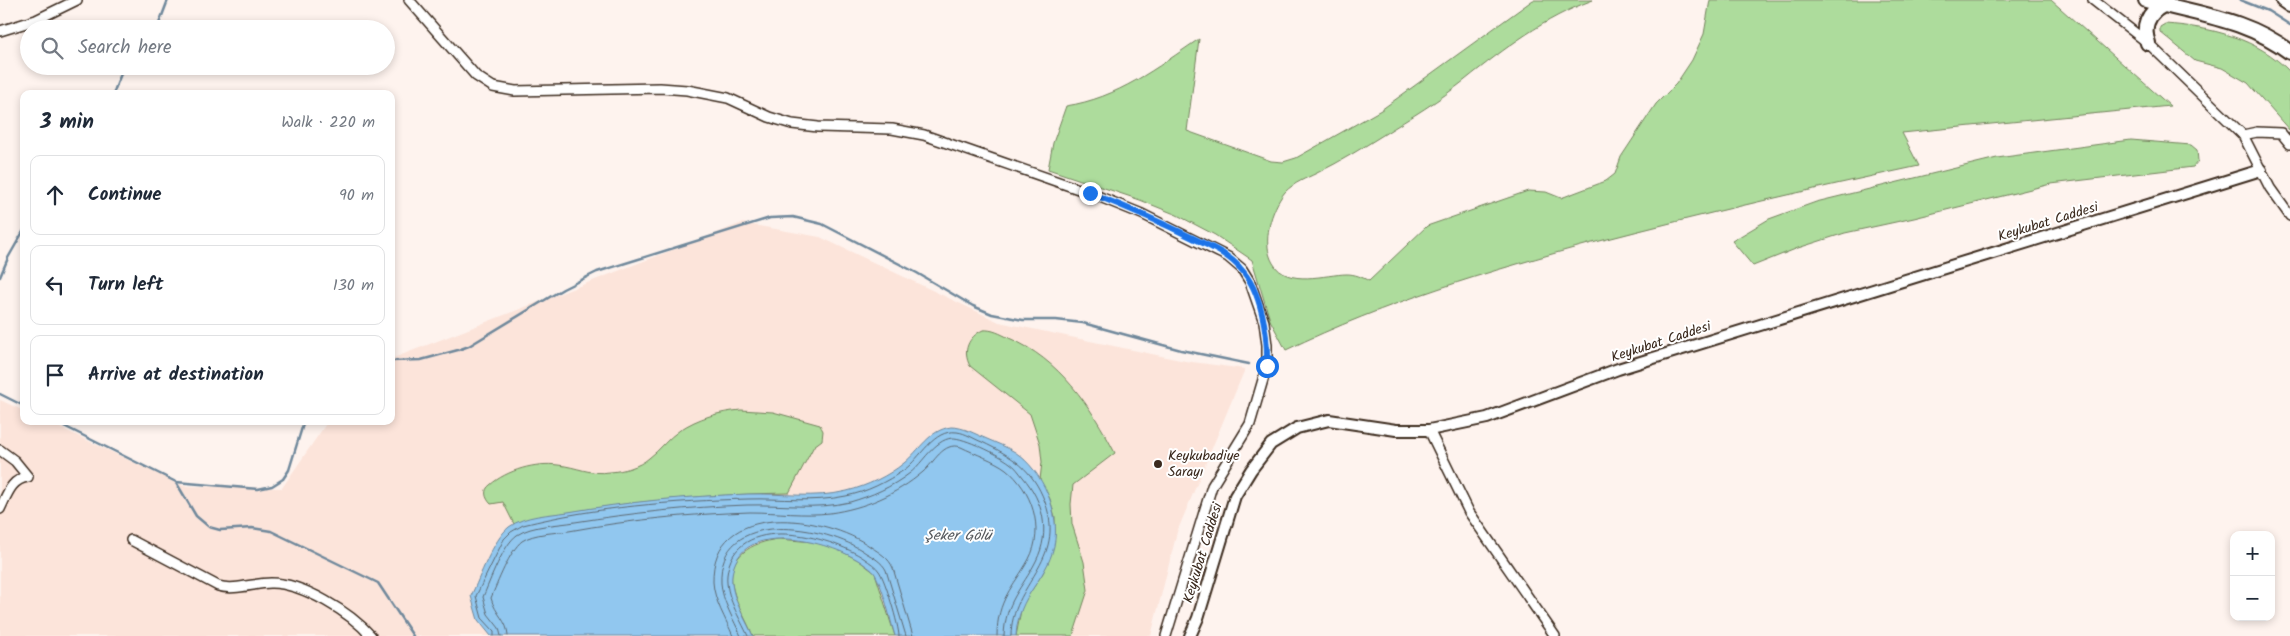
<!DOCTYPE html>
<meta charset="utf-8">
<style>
:root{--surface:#fff;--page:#f6f6f7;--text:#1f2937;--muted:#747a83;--line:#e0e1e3}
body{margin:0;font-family:Kalam,sans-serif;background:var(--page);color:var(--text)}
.controls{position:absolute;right:15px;bottom:15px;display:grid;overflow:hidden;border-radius:10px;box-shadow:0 2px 8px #0003}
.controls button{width:45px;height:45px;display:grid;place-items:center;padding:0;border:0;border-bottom:1px solid var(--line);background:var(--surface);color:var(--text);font:25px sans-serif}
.stop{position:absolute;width:15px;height:15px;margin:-11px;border:4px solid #1a73e8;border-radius:50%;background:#fff}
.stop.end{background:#1a73e8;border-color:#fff;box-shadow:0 1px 5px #0008}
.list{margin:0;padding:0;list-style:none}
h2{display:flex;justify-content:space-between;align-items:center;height:65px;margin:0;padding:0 20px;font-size:21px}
h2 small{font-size:16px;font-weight:400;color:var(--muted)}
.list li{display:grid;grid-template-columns:32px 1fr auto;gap:15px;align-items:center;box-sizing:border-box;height:80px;margin:0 10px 10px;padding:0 10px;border:1px solid var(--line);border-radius:10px}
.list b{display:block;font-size:19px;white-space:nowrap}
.list em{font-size:16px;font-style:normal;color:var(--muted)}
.icon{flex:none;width:28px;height:28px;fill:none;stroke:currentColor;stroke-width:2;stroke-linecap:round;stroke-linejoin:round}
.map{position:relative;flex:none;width:2290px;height:636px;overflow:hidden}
.search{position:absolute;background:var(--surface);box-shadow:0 2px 8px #0003;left:20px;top:20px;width:375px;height:55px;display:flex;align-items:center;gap:12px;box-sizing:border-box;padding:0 18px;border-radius:28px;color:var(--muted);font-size:19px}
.panel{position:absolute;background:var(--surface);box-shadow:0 2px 8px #0003;left:20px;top:90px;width:375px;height:335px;border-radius:10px}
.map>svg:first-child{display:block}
</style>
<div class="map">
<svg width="2290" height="636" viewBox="0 0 2290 636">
<rect width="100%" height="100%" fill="#fef3ee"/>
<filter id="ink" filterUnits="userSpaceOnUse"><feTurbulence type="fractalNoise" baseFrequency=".02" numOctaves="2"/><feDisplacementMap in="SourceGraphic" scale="10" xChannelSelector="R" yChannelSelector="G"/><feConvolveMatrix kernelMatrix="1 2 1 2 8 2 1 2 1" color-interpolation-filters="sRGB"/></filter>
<g filter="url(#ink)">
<!-- built -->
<polygon fill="#fce4da" points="742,223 820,237 999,322 1185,361 1245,369 1177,532 1151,636 0,636 0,400 24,411 24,421 46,421 184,486 282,488 328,421 391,421 391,359"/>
<!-- green -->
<g fill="#addc9c" stroke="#74835d">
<path d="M1533,0h60c-49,18 -88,48 -128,80 -25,20 -55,38 -82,55 -21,13 -43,27 -66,38 -12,6 -22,9 -32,19 -14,17 -24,51 -12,71 14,25 53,11 74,11 8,0 15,3 22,7l58,-55 101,-35 18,1 15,6 45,-17 9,-7 6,-17 35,-53 20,-20 16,-24 12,-26 6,-34h341l119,106 -268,27 17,33c-108,23 -216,48 -323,76 -108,29 -210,60 -310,108l-16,-30 -18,-60 -37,-25 -38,-20 -37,-15 -92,-31 5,-26 13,-37c52,-8 90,-38 133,-67l-12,92 84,30 12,1 13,-4 85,-48z"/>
<path d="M2165,24c45,3 93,14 125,48v59l-42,-48 -26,-15 -27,-7 -35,-29v-5z"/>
<polygon points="2131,140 2191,145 2197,150 2198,161 2193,167 2051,184 1914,218 1845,233 1798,248 1753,266 1732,241 1769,219 1816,202 1997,158"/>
<path d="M983,330c9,-1 18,4 26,8 50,21 82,68 106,115l-42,32 -2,19 1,20 12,38 4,28 -15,46h-57l6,-31 21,-32 8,-18 4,-19v-19l-5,-18 -10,-19 2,-18 -2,-18 -10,-30 -60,-48c-8,-15 -2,-29 13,-36z"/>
<path d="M741,410l32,2 47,13 3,6 -1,9 -8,6 -25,47c-72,1 -147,7 -218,19 -19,3 -39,4 -57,12l-11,-22 -12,2c-6,-6 -8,-14 -1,-19 17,-15 46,-23 68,-20 20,2 31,10 52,7 13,-1 29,-5 39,-14 11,-8 19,-20 31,-28 18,-12 39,-18 61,-20z"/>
<path d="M779,539l34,3 24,7 21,11 17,13 20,63h-142c-6,-15 -16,-31 -20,-47 -8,-33 19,-47 46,-50z"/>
</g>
<!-- water -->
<path fill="#91c7ef" stroke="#6f889b" d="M951,427c13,0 24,7 36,12 9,4 20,8 28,13 28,19 46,61 39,94 -8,36 -36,48 -38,90h-121c-5,-17 -11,-46 -20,-62 -2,-4 -9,-8 -14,-12 -31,-21 -123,-45 -129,14 -2,19 13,42 21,60h-262l-13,-16 -7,-24c9,-19 22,-56 38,-69 16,-12 40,-12 59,-15 59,-10 120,-16 180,-18 33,-1 67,5 99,-3 20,-5 41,-15 57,-28 16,-13 25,-33 47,-36z"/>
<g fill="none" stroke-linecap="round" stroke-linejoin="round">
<!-- shore -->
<g stroke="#5d6972" stroke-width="1">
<path d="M494,636v-5l-12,-13 -6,-22 28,-57 7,-7 12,-7c72,-18 150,-24 225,-26 32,-1 65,4 98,-3 21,-4 40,-14 58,-26 17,-12 29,-41 53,-38 9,1 17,7 25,10 31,15 50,26 63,60 22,60 -34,81 -34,134"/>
<path d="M501,636l-2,-8 -11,-14 -5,-17c7,-16 20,-52 34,-62 15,-10 41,-10 58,-13 57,-9 114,-15 172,-17 35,-1 69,5 103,-3 21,-6 42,-15 60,-29 13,-10 24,-33 42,-35 11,-1 48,17 58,25 5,3 9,9 13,14 20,24 28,55 13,84 -14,28 -31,40 -32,75"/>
<path d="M508,636c0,-15 -13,-22 -17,-38 6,-14 19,-48 31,-57 12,-8 33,-8 47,-10 60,-11 121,-17 181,-19 27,0 54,4 80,1 34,-5 66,-18 93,-41 11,-9 20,-31 38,-25 14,7 33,13 45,22 26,21 39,60 23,90 -16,29 -32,40 -32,77"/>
<path d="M733,636c-7,-17 -19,-35 -20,-54 -2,-84 113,-67 158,-35 9,6 18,11 22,21l20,68"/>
<path d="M741,636c-7,-16 -19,-35 -20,-53 -4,-77 106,-58 145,-30 7,4 16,9 20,17l20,66"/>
<path d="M748,636c-8,-18 -23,-40 -21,-61 7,-64 103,-40 138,-16 4,3 11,7 14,12 6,8 20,55 20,65"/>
</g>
<!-- stream -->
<g stroke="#6f889b" stroke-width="2.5">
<polyline points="2240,0 2268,11 2290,25"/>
<polyline points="157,29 168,0"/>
<polyline points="113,94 124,66"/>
<polyline points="0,277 8,258 24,230"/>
<polyline points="391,361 421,360 458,350 469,346 563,289 597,272 770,218 793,217 822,224 917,273 973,306 992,314 1023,320 1056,320 1083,323 1181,350 1249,364"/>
<polyline points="0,394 24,406"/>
<polyline points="54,421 176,482 196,516 209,527 220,530 252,528 271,531 378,583 413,636"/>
<polyline points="176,482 258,489 272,486 283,479 289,470 304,421"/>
</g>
<defs>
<g id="minor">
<polyline points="409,0 476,76 493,87 515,91 660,88 687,90 728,98 769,117 792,124 818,127 892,129 924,135 1090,193 1142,214 1228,257 1242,269 1250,282 1264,322 1267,345 1267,366 1250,424 1212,486 1166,636"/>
<polyline points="2093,0 2148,43 2243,135 2270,188 2290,216"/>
<polyline points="0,31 36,20 77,0"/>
<polyline points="2243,135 2257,132 2281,133 2290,144"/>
<polyline points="1429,430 1469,512 1555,636"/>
<path d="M0,450l15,11 13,16c-17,2 -21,18 -28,32"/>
<path d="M131,540l87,46c17,5 36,-3 53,-3 32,0 80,30 100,53"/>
</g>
<polyline id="tertiary" points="1190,636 1198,618 1235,496 1251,470 1271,444 1297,428 1329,420 1396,430 1429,430 1487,418 1618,369 2261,170"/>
<g id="primary">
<path d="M2146,0c52,15 99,18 144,52"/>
<polyline points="2283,0 2290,5"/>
<path d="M2148,43c-6,-16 0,-30 15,-38"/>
</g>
</defs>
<!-- minor casing -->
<use href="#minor" stroke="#3b2a1e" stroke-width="12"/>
<!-- tertiary casing -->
<use href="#tertiary" stroke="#3b2a1e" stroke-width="14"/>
<!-- primary casing -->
<use href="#primary" stroke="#3b2a1e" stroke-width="18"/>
<!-- minor -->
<use href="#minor" stroke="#fff" stroke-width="9"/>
<!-- tertiary -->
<use href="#tertiary" stroke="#fff" stroke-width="10"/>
<!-- primary -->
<use href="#primary" stroke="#fff" stroke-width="14"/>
</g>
</g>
<g fill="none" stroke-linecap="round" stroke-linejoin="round" filter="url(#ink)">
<!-- route -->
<path stroke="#1a73e8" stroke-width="6" d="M1090,193c36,14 71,29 105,46 16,8 33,15 45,29 22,23 28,67 27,98"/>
</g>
<!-- markers -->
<circle fill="#3b2a1e" stroke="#fff" stroke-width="2" cx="1158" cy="464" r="5"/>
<g text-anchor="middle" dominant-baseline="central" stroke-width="4" stroke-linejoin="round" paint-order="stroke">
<!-- street labels -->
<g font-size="14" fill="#3b2a1e" stroke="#fff">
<text transform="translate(2048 222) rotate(-17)">Keykubat Caddesi</text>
<text transform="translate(1661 342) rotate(-18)">Keykubat Caddesi</text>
<text transform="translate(1203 553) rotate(-73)">Keykubat Caddesi</text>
</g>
<!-- poi labels -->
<g font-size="14" fill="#3b2a1e" stroke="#fff" text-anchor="start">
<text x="1168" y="456">Keykubadiye<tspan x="1168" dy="16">Sarayı</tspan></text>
</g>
<!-- water labels -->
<g font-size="15" font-style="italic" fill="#55595d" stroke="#fff">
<text x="958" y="536">Şeker Gölü</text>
</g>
</g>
</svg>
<div class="controls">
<button>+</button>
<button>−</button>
</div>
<div class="stop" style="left:1267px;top:366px"></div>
<div class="stop end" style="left:1090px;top:193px"></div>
<div class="search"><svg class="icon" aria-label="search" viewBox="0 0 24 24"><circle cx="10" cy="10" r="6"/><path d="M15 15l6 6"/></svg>Search here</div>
<section class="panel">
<h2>3 min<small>Walk · 220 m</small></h2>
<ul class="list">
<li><svg class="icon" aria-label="ahead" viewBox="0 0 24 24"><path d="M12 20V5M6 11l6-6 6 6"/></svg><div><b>Continue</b></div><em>90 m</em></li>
<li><svg class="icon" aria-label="left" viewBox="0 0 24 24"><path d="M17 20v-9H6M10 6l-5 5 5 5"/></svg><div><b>Turn left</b></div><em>130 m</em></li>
<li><svg class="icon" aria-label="arrive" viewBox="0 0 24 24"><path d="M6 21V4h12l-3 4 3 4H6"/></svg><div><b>Arrive at destination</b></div></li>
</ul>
</section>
</div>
